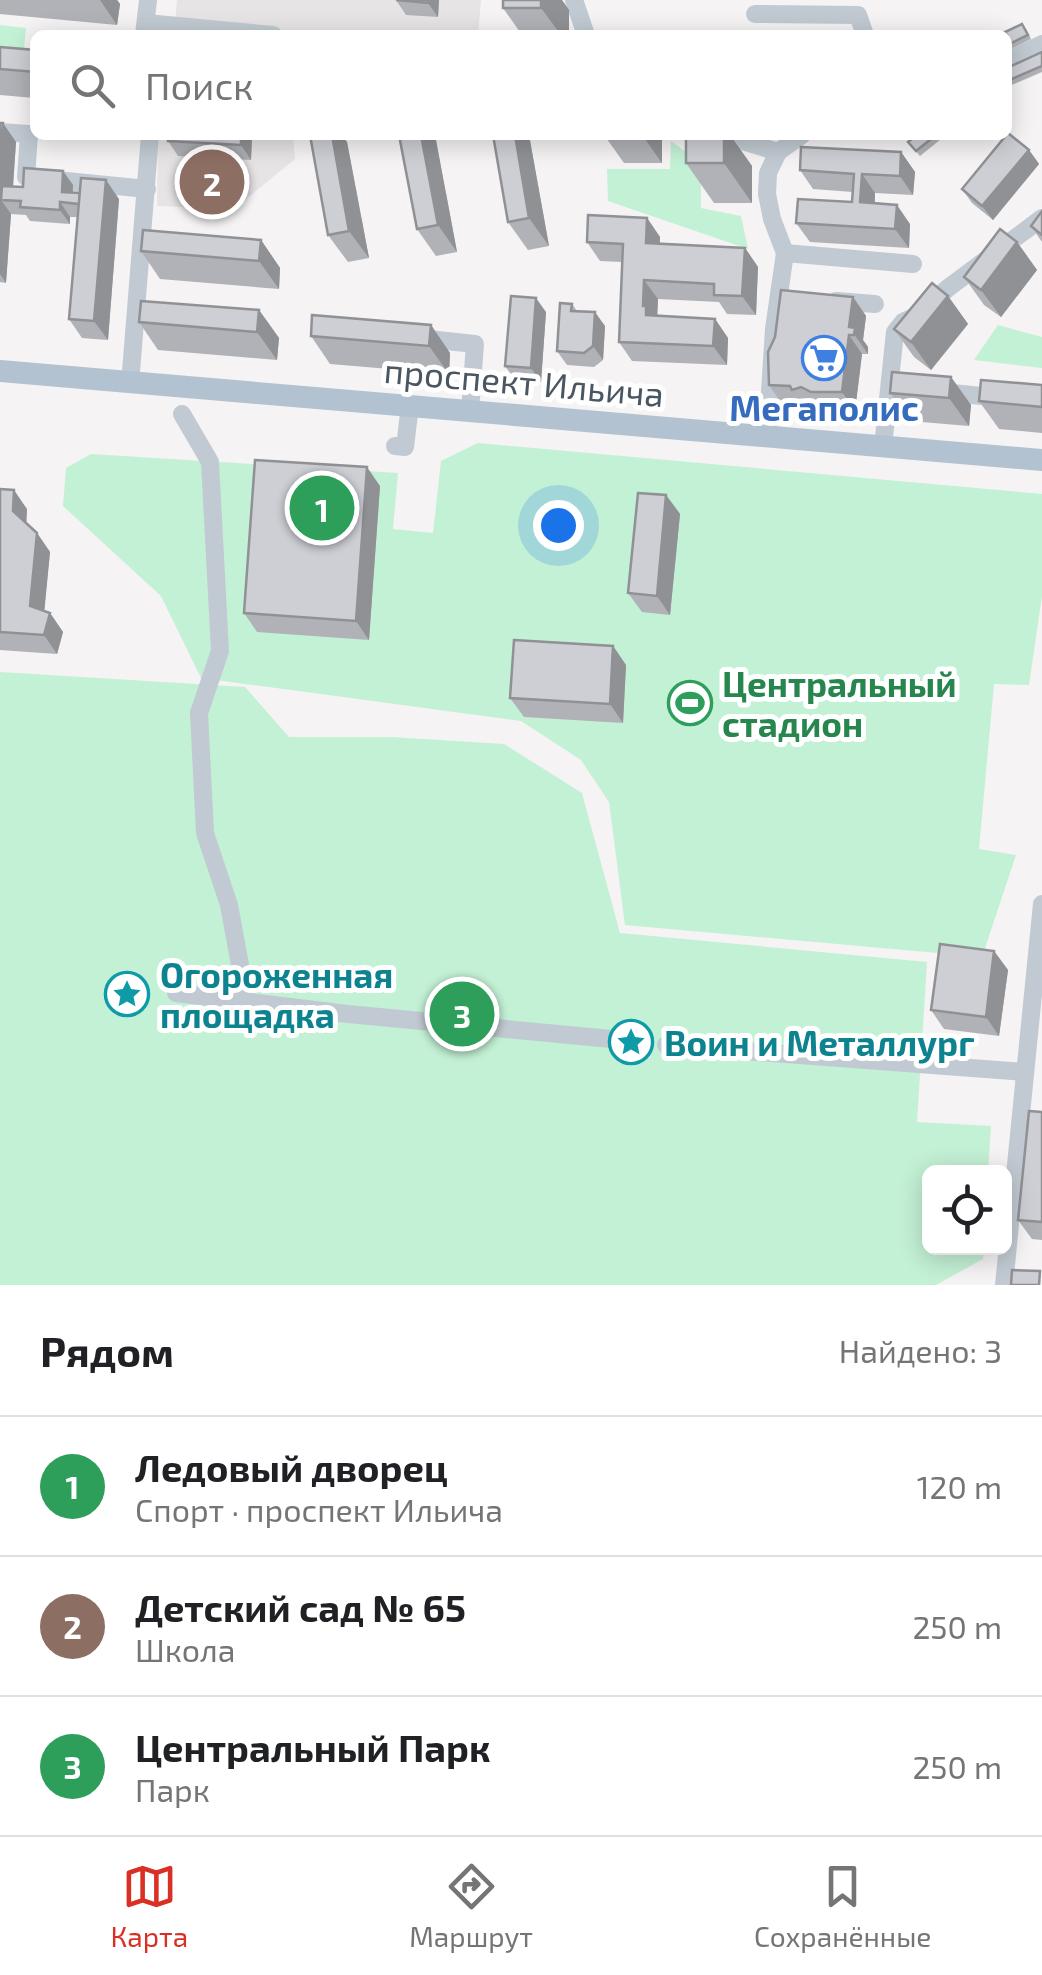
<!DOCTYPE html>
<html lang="ru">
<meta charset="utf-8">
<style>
:root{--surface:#fff;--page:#f2f2f2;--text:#202124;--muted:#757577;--line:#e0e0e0;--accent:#d93025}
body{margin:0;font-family:"Exo 2",sans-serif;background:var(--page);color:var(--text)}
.controls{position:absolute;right:30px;bottom:30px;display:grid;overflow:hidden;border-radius:15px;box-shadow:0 5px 25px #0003}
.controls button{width:90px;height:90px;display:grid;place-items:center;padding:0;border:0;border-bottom:2px solid var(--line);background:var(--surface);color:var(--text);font:50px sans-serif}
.you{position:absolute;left:558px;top:525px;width:35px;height:35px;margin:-25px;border:8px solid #fff;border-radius:50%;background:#1a73e8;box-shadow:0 0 0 15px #1a73e833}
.badge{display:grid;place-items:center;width:65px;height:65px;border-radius:50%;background:var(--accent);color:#fff;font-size:32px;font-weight:700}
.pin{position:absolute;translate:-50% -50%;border:5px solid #fff;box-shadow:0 2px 10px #0006}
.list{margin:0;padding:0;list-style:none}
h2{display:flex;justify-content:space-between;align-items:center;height:130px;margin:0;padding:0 40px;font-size:42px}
h2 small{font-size:32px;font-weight:400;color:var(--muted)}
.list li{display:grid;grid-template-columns:65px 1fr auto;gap:30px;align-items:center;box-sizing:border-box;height:140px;padding:0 40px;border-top:2px solid var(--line)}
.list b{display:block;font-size:38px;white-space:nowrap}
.list p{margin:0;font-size:32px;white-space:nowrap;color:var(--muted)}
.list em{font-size:32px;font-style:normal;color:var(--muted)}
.icon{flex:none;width:55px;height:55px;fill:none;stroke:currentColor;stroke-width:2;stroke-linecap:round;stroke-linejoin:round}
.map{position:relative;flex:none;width:1042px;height:1285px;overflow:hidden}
.search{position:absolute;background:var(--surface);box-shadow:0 5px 25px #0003;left:30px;right:30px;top:30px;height:110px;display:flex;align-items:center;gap:25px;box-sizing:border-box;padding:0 35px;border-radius:15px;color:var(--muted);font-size:38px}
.sheet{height:550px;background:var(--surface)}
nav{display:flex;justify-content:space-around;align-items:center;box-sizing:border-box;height:140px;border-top:2px solid var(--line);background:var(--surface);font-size:28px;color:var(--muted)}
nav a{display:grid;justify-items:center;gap:5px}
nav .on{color:var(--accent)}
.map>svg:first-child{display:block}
</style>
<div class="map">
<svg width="1042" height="1285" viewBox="0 0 1042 1285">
<rect width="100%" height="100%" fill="#f5f3f3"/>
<!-- education -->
<g fill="#e6e4e5">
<polygon points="177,0 481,0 478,35 308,35 175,25"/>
<polygon points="158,135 293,135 295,159 234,209 157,206"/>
</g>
<!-- green -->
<g fill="#c3f1d5">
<polygon points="0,25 26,28 24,50 0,48"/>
<polygon points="671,141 701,163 701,208 741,216 748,249 608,201 607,169 670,169"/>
<polygon points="998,325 1042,337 1042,368 974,360"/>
<polygon points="478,443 1042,494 1042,596 1029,685 994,684 979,849 1016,855 982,957 625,925 609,802 581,760 521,721 201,678 161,596 63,506 66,468 91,454 398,473 393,529 433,533 441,461"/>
<polygon points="0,672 245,687 289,737 391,737 504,744 582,793 620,933 927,962 917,1122 991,1126 988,1172 930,1172 930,1248 984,1248 983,1259 936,1285 0,1285"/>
</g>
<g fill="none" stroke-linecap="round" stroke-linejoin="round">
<!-- minor -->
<g stroke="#c1cad2" stroke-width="18">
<polyline points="574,0 586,35"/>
<polyline points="755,14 858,15 865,35"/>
<polyline points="146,23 273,35"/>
<polyline points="144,35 148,0"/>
<polyline points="1007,61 1042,44"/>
<polyline points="0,132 29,134 26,177 147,189"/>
<polyline points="723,135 778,152"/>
<polyline points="785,253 913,264"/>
<polyline points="836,301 875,304"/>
<polyline points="428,339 475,344 470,411"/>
<polyline points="130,384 150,135"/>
<polyline points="942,392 1042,402"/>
<polyline points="182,414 210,462 220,651 199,713 205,833 229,905 247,1003"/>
<polyline points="767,438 774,329 785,253 772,219 767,194 768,173 778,152 802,135"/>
<polyline points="395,446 405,447 410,405"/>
<polyline points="883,447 895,332 903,322 918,315 948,288 1042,218"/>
<polyline points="176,993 348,1014 611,1039"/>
<polyline points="666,1045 1025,1072"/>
<polyline points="1004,1285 1042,904"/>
</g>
<!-- major -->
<polyline stroke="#b3c2d1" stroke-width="22" points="0,371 1042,460"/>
</g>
<!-- wall -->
<g fill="#b0b2b7">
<polygon points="0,0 117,0 120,4 117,25 0,14"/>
<polygon points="396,0 439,0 438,17 406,15"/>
<polygon points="503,0 562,0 569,10 569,35 522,35 503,8"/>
<polygon points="1026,29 1031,39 1007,51 1007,35"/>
<polygon points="0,47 35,50 35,98 0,95"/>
<polygon points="1042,52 1042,72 1007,87 1007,68"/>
<polygon points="0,123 16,142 13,187 23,187 63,171 73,185 73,192 119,199 108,340 82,338 69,319 78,217 70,217 70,224 30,221 26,215 11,214 6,283 0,282"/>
<polygon points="252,135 251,160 178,156 168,141"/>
<polygon points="399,135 435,135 457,252 436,256 417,229"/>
<polygon points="493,135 529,135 549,246 528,250 508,222"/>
<polygon points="604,135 662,135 662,163 624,163"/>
<polygon points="686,135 730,135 752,166 752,203 714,203 686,163"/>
<polygon points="917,135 946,135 920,156 908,142"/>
<polygon points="347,142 369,258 348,262 328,235"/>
<polygon points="1029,150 1039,164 993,220 972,203 962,189"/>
<polygon points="901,152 915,172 913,195 875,193 875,203 910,224 909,248 810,242 796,223 852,202 853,192 813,189 800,170"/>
<polygon points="1042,211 1042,242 1031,226"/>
<polygon points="647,218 660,237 660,244 745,248 758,267 756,315 727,314 719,302 658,299 657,316 715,319 728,338 727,365 632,361 619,342 622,262 600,261 587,242"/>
<polygon points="261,240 280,268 279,289 160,279 141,251"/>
<polygon points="1017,242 1037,270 1001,317 984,305 964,277"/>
<polygon points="948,296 968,324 931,370 914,357 894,329"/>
<polygon points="853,297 866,316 863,340 868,347 868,354 862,354 855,411 824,411 814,406 805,409 803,405 782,404 769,385"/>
<polygon points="572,304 577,311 605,326 603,360 594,367 567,365 557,351"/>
<polygon points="259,310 279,338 277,360 158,350 139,322"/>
<polygon points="546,312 541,382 515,380 505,366"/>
<polygon points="431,325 450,353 449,374 330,364 311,336"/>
<polygon points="951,377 971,405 969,426 910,421 890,393"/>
<polygon points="1042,385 1042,433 999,429 979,401"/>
<polygon points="380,486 369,640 257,632 244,613"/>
<polygon points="0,489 27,509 26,523 37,533 50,552 44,611 50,613 63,632 57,654 0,650"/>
<polygon points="666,495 680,514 670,615 642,612 628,593"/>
<polygon points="613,646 626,665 623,723 524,717 510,698"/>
<polygon points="994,951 1008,970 999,1036 944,1029 931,1010"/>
<polygon points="1042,1112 1042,1240 1032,1239 1018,1220"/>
</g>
<!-- shaded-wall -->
<g fill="#909195">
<polygon points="100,0 117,0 120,4 117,25"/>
<polygon points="428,0 439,0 438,17 428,3"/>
<polygon points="541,0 562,0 569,10 569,35 561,35 541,8"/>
<polygon points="3,123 16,142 12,200 1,200 11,214 6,283 0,274 0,167"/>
<polygon points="241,135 252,135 251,160 241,145"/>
<polygon points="332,135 342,135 347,142 369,258 349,231"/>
<polygon points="421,135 435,135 457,252 438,225"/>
<polygon points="515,135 529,135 549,246 529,218"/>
<polygon points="642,135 662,135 662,163"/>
<polygon points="724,135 730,135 752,166 752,203 724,163"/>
<polygon points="1029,150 1039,164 993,220 982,206"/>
<polygon points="901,152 915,172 913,195 900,176"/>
<polygon points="63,171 73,185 72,203 62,192"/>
<polygon points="862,174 875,193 874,221 860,202"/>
<polygon points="106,180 119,199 108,340 94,321"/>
<polygon points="60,202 70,217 70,224 60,210"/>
<polygon points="897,205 910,224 909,248 895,229"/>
<polygon points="647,218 660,237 659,262 646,243"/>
<polygon points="261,240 280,268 279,289 259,261"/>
<polygon points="1017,242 1037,270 1001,317 981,290"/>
<polygon points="745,248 758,267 756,315 742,296"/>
<polygon points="644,280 658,299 657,321 646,315 643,306"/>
<polygon points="948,296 968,324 931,370 911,342"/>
<polygon points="853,297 866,316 863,340 868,347 868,354 849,327"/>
<polygon points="536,298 546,312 541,382 531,368"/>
<polygon points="259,310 279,338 277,360 257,332"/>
<polygon points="595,312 605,326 603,360 593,346"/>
<polygon points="715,319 728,338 727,365 713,346"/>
<polygon points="431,325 450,353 449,374 429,346"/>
<polygon points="849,335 862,354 855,411 842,392"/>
<polygon points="951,377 971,405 969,426 949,398"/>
<polygon points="367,467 380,486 369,640 356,621"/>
<polygon points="14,490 27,509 26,530 13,511"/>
<polygon points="666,495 680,514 670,615 657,596"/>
<polygon points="37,533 50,552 43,625 30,606"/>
<polygon points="50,613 63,632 57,654 44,635"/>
<polygon points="613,646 626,665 623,723 610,704"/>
<polygon points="994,951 1008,970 999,1036 986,1017"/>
</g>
<!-- building -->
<g fill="#cdcfd5" stroke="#909195" stroke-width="2.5">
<polygon points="396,0 428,0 428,3"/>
<rect x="503" y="0" width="38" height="8"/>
<polygon points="1022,24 1028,35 1007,45 1007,35 999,35"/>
<polygon points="0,47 35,50 35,72 0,69"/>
<polygon points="1042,52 1042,66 1007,81 1007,68"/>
<polygon points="0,123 3,123 0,167"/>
<polygon points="1008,133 1029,150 982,206 962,189"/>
<polygon points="168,135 241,135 241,145 168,141"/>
<polygon points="310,135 332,135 349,231 328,235"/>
<polygon points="399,135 421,135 438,225 417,229"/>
<polygon points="493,135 515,135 529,218 508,222"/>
<rect x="686" y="135" width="38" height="28"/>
<polygon points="917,135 936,135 916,151 908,142"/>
<polygon points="801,147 901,152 900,176 862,174 860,202 897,205 895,229 796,223 798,199 852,202 854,174 800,170"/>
<polygon points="24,168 63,171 62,192 80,193 79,204 60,202 60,210 20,207 21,201 1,200 2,186 23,187"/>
<polygon points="81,178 106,180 94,321 69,319"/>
<polygon points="1042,211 1042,235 1031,226"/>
<polygon points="588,215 647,218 646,243 745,248 742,296 714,295 714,284 644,280 643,306 646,306 646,315 715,319 713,346 619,342 623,244 587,242"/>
<polygon points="1000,229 1017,242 981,290 964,277"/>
<polygon points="143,230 261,240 259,261 141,251"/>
<polygon points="932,283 948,296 911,342 894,329"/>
<polygon points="781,290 853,297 849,327 855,328 854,335 849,335 842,392 811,392 801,387 792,390 790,386 769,385 768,352 775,337"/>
<polygon points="511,296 536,298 531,368 505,366"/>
<polygon points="141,301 259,310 257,332 139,322"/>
<polygon points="560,303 572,304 571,311 595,312 593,346 584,353 557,351"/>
<polygon points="312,315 431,325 429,346 311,336"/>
<polygon points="892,372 951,377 949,398 890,393"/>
<polygon points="981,380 1042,385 1042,407 979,401"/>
<polygon points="255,460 367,467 356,621 244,613"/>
<polygon points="0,489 14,490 13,511 37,533 30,606 50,613 44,635 0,632"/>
<polygon points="638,493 666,495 657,596 628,593"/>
<polygon points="514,640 613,646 610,704 510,698"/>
<polygon points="940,944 994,951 986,1017 931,1010"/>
<polygon points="1029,1111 1042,1112 1042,1222 1018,1220"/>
<polygon points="1012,1270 1040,1271 1039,1285 1011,1285"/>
</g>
<!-- icons -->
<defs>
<symbol id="supermarket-ring" viewBox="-11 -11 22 22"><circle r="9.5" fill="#fff" stroke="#3f7fe0" stroke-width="1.5"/><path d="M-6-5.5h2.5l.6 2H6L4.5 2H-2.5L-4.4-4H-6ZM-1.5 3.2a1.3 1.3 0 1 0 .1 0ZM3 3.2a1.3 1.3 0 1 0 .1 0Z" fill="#3f7fe0"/></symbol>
<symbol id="stadium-ring" viewBox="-11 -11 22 22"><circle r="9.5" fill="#fff" stroke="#2e9e5b" stroke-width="1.5"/><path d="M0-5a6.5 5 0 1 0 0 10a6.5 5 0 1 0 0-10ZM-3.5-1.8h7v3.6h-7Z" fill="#2e9e5b"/></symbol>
<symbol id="sight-ring" viewBox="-11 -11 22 22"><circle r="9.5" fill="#fff" stroke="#0f9aa8" stroke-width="1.5"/><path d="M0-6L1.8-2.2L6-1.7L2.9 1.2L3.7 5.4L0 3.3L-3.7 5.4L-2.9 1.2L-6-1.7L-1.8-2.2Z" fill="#0f9aa8"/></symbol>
</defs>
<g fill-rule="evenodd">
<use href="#supermarket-ring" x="799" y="333" width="50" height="50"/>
<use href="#stadium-ring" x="665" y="678" width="50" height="50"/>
<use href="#sight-ring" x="102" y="969" width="50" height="50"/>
<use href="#sight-ring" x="606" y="1017" width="50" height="50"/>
</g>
<g text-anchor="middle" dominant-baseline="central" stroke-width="10" stroke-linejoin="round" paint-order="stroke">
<!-- street labels -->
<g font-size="35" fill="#4a5661" stroke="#fff">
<text transform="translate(524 381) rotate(5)">проспект Ильича</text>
</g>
<!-- shop labels -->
<g font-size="35" font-weight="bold" fill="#366cbe" stroke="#fff">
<text x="824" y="407">Мегаполис</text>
</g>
<!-- leisure labels -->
<g font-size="35" font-weight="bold" fill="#27864d" stroke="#fff" text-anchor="start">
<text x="722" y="683">Центральный<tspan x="722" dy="40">стадион</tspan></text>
</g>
<!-- culture labels -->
<g font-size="35" font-weight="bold" fill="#0d838f" stroke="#fff" text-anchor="start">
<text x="160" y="974">Огороженная<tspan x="160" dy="40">площадка</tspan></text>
<text x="664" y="1042">Воин и Металлург</text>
</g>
</g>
</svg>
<div class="controls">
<button><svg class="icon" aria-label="locate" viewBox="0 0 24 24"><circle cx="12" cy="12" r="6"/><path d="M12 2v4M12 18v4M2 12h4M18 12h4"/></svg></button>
</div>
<div class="you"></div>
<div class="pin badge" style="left:322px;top:508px;background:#2e9e5b">1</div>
<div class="pin badge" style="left:212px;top:182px;background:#8d6e63">2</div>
<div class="pin badge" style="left:462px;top:1014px;background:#2e9e5b">3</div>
<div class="search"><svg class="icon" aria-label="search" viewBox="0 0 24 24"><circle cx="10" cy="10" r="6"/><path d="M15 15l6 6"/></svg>Поиск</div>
</div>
<section class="sheet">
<h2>Рядом<small>Найдено: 3</small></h2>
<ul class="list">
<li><span class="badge" style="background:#2e9e5b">1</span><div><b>Ледовый дворец</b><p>Спорт · проспект Ильича</p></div><em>120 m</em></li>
<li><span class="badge" style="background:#8d6e63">2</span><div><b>Детский сад № 65</b><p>Школа</p></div><em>250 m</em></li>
<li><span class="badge" style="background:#2e9e5b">3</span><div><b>Центральный Парк</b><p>Парк</p></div><em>250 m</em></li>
</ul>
</section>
<nav>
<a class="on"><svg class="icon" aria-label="map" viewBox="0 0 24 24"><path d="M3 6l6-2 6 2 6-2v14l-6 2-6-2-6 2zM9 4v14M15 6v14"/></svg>Карта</a>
<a><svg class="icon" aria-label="directions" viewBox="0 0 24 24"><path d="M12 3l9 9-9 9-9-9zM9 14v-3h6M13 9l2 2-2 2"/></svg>Маршрут</a>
<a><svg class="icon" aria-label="saved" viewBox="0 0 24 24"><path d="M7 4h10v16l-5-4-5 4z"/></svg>Сохранённые</a>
</nav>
